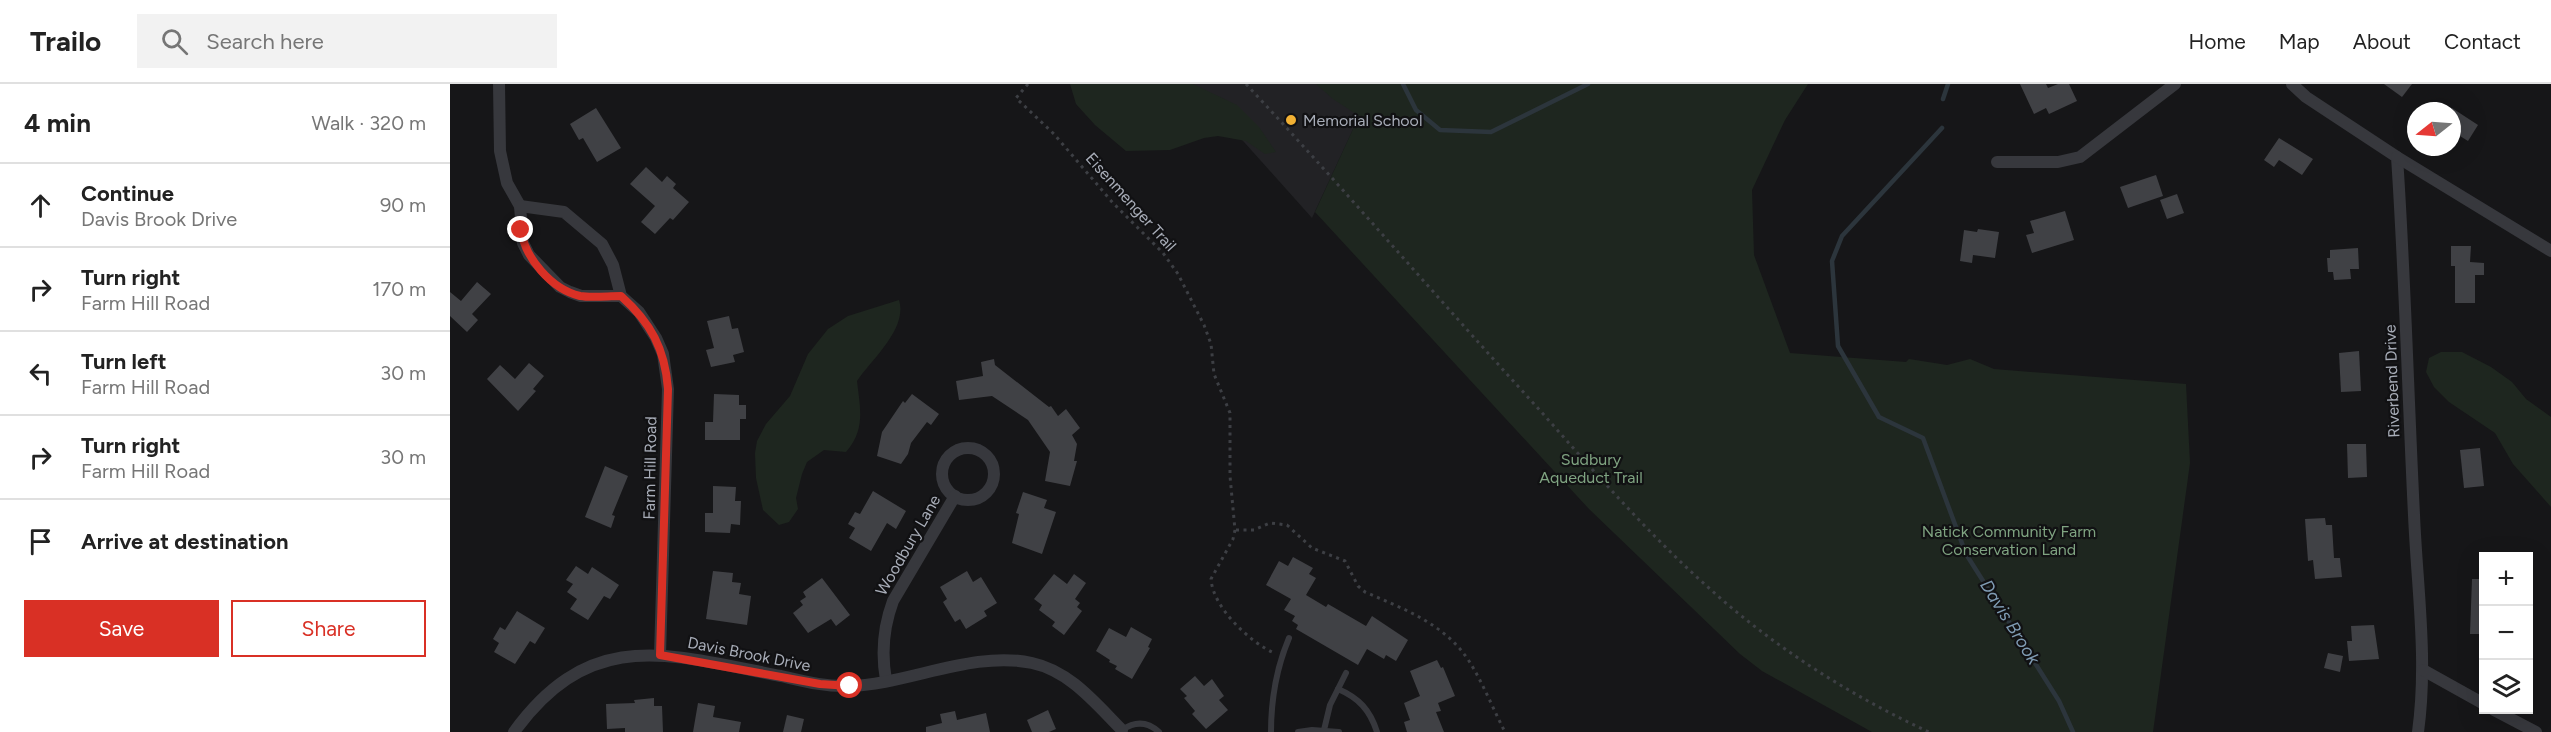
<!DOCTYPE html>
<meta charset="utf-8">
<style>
:root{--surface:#fff;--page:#f2f2f2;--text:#222;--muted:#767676;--line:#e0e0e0;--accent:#d93025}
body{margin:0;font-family:Figtree,sans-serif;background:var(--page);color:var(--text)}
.controls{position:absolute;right:18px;bottom:18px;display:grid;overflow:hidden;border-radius:0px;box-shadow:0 6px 24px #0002}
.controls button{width:54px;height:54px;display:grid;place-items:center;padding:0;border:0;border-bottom:2px solid var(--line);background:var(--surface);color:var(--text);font:30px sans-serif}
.compass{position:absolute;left:1957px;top:18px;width:54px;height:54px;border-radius:50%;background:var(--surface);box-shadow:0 6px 24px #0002;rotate:253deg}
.stop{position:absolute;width:18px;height:18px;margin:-14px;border:4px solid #d93025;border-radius:50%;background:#fff}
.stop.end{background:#d93025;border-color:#fff;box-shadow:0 2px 6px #0008}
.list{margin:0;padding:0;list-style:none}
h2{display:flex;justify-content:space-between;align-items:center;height:78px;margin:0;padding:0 24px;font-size:26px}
h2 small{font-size:20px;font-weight:400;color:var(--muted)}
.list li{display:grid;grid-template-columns:39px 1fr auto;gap:18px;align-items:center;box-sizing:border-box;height:84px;padding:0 24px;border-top:2px solid var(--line)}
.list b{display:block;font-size:22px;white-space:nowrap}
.list p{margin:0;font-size:20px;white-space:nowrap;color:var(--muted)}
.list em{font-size:20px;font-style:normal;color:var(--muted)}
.actions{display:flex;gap:12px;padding:18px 24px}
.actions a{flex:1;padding:14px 0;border:2px solid var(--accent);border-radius:0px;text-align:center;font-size:21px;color:var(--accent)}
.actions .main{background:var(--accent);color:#fff}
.icon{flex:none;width:33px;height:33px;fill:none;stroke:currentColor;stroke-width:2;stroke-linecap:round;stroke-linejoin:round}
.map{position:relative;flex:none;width:2101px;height:648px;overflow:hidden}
header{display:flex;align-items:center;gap:36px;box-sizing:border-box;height:84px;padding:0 30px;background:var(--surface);border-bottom:2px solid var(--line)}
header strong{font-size:28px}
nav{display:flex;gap:33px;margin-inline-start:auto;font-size:21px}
.search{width:420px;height:54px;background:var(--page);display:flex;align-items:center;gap:15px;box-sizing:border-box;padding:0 21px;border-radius:0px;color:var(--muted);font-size:22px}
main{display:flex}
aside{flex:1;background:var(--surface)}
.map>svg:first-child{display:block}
</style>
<header>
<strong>Trailo</strong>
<div class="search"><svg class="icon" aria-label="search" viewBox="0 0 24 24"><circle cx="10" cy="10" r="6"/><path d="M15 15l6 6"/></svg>Search here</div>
<nav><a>Home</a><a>Map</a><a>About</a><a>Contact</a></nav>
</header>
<main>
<aside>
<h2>4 min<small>Walk · 320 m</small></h2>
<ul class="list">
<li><svg class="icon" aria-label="ahead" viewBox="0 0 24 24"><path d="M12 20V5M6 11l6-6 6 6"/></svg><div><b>Continue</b><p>Davis Brook Drive</p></div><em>90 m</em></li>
<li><svg class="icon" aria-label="right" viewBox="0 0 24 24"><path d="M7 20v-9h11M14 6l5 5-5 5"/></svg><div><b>Turn right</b><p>Farm Hill Road</p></div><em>170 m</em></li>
<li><svg class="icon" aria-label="left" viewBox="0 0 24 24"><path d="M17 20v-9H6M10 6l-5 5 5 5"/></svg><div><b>Turn left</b><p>Farm Hill Road</p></div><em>30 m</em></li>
<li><svg class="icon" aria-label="right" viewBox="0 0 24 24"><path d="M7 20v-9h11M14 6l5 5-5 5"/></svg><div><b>Turn right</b><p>Farm Hill Road</p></div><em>30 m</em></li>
<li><svg class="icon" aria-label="arrive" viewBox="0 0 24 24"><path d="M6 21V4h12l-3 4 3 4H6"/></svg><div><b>Arrive at destination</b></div></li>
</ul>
<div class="actions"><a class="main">Save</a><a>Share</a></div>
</aside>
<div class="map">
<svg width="2101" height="648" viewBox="0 0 2101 648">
<rect width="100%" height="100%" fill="#161618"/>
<!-- built -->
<polygon fill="#222225" points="742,0 924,0 862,134"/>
<!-- green -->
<g fill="#1e261f">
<polygon points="620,0 743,0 787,21 809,43 826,68 815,70 796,57 768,52 754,54 720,66 676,67 645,41 626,20"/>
<polygon points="866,0 1358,0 1335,36 1302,106 1304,171 1340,269 1456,278 1459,275 1497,281 1520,275 1544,285 1736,300 1740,379 1703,648 1422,648 1312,587 1290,570 1139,425 865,128 909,32 883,15"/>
<path d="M449,216c9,28 -27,59 -42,81 3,27 9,48 -11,71l-22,-2 -17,12 -5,12 -6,24 2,11 -9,13 -10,3 -16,-15 -7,-32 -1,-25 2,-12 9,-17 24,-28 18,-42 20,-25 20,-13z"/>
<polygon points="1991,268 2012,268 2041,283 2062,298 2076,315 2101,333 2101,423 2063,380 2045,349 1999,318 1984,303 1976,288 1979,274"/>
</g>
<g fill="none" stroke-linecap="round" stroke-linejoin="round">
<!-- stream -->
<g stroke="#2c353c" stroke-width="4.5">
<polyline points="953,0 966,26 990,46 1041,48 1138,0"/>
<polyline points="1493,15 1498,0"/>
<polyline points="1492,44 1392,152 1382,177 1388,262 1429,333 1473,354 1516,470 1609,617 1623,648"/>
</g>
</g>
<!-- building -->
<g fill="#404145">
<polygon points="1570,0 1596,0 1598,4 1608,0 1619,0 1627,17 1599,30 1596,24 1584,30"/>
<polygon points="1934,0 1962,0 1952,13"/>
<polygon points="146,24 171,64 147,78 133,54 129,56 120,40"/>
<polygon points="2002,24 2028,41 2018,57 2002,47"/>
<polygon points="1829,54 1863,75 1852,91 1829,76 1824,83 1814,76"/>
<polygon points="196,83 212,98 217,92 226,100 223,104 239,118 223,136 220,134 205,150 191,138 205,122 180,100"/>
<polygon points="1706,91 1713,112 1678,124 1670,103"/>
<polygon points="1727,110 1734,129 1717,135 1710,116"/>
<polygon points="1615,127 1624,156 1582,169 1576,151 1584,149 1580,137"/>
<polygon points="1528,145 1549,148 1545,174 1523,171 1522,179 1510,177 1514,146 1527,148"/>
<polygon points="2001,162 2021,162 2020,178 2034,179 2034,191 2025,191 2025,219 2005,219 2005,182 2001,182"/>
<polygon points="1908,164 1909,185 1900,185 1901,195 1884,196 1883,188 1878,188 1877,174 1880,174 1880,166"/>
<polygon points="27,198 41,210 22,230 28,236 17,248 0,232 0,208 11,217"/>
<polygon points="279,232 282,245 288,244 294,268 283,271 285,278 261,283 256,266 264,264 257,237"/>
<polygon points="1909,267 1911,307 1891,308 1889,269"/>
<polygon points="544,275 545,281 599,323 601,322 608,332 616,325 630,344 622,351 627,360 624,377 627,377 620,402 595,397 600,368 578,336 542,312 509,316 506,297 533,292 531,278"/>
<polygon points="79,279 94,292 83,305 86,307 68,327 37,295 50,281 65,295"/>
<polygon points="264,310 289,311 289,321 296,321 296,335 290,335 290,356 255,356 255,338 263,338"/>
<polygon points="462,310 489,330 481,341 477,338 461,359 458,370 451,380 427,372 432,348 453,317 455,319"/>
<polygon points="1897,360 1916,360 1917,393 1898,394"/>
<polygon points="2030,364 2034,402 2014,404 2010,366"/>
<polygon points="155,382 178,392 162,431 165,432 161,444 135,433"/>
<polygon points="263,402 286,403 285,417 291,417 290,441 281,440 280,449 255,448 255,429 263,429"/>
<polygon points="423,407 456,427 446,445 437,439 421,467 399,454 405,444 398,440 405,428 410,430"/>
<polygon points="573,408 597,416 594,424 606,428 592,470 562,459 569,430 566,429"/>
<polygon points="1875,434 1876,441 1882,441 1884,474 1890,474 1892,493 1865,495 1863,476 1858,477 1855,435"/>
<polygon points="843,473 863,484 859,490 866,494 856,511 876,523 878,520 916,542 922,532 958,556 946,577 936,571 934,575 917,565 908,581 846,545 848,541 842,537 845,532 834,526 841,515 816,501 829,477 838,482"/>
<polygon points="126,482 138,490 142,483 169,501 160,515 154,512 138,536 120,525 127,515 117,508 123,500 116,496"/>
<polygon points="263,487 283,489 282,498 291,499 289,510 301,512 297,541 256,535"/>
<polygon points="517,487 523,498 531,493 547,519 534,527 537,532 516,545 510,535 505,538 493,518 497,515 490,503"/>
<polygon points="604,490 617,500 624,490 636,499 625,515 630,519 627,523 632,527 614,551 602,542 605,538 589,526 592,521 584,515"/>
<polygon points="372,494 400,531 386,542 381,535 358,549 343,529 353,521 350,517 356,513 353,508"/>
<polygon points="2022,495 2034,495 2034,550 2020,550"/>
<polygon points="67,527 95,544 85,560 80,557 65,580 44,568 49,559 43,555 50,543 55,546"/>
<polygon points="1924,541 1929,575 1899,577 1897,557 1902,557 1901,542"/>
<polygon points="681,543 702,555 698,563 700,564 682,595 665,585 667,582 659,578 660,576 646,567 659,544 676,553"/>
<polygon points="1878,569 1893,572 1890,588 1874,584"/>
<polygon points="987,576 991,584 993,583 1005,612 988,619 991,627 986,628 994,648 957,648 954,638 960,636 954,619 970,612 960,587"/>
<polygon points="745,592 754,602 762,595 774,612 769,616 778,626 756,645 742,630 745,627 734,614 737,612 730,605"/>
<polygon points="204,614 204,622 212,622 213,648 175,648 175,644 157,645 156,620 185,619 184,616"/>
<polygon points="248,619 265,622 263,633 291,638 289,648 243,648"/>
<polygon points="598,626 606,645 599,648 582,648 577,636"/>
<polygon points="505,627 507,636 536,629 540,648 476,648 476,643 492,639 490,630"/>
<polygon points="337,631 354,635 351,648 333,648"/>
</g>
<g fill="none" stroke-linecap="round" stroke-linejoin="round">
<!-- path -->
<g stroke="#3d3f44" stroke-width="3" stroke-dasharray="3 4.5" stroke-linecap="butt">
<path d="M578,0l-12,14 38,36 59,69 50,50 15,21 26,51 7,19 3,30 16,39v63l5,54 -2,9 -22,40c2,29 39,63 63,74"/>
<path d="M796,0c99,106 193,216 290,322 56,63 111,127 174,183 64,58 141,107 219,143"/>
<path d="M786,446h18l16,-7 17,2 25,23 33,13 13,25 7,6c39,17 80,32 104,69 14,22 24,48 36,71"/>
</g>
<!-- service -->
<g stroke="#37383d" stroke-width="6">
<path d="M888,605c21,9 32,21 39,43"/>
<path d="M672,646c13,-9 25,-9 37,2"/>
<polyline points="874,646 880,621 896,589"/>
<path d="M821,648c0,-34 5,-63 18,-94"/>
<polyline points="848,648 862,646 889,648"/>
</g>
<!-- minor -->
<g stroke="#37383d" stroke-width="12">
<polyline points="49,0 50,67 57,99 70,122 73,159 79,171 110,203 120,208 131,212 171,212"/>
<path d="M1842,0l14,13 91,60c8,119 11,238 17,358 3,72 14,145 4,217"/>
<polyline points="1947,73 2101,167"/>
<polyline points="1547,78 1608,78 1630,73 1725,0"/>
<polyline points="70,122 114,128 152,160 163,181 171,212 189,228 206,254 213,270 218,305 210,571"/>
<circle cx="518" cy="390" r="26"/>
<polyline points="1973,586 2034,620"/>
<path d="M436,596c-5,-28 -3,-52 7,-79l62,-105"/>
<polyline points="2044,626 2086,648"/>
<path d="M64,648c78,-107 156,-77 267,-56 22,5 44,11 67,10 59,-1 125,-36 184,-23 38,8 64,41 90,67"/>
</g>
</g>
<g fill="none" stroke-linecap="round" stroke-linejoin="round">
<!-- route -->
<path stroke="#d93025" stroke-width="8" d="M71,146c4,28 30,59 59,66 12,2 28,0 41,0 30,27 44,53 47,93l-8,266 160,29 30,2"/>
</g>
<!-- markers -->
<circle fill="#f2b134" stroke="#111113" stroke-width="2" cx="841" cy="36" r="6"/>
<g text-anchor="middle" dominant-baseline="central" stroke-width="4.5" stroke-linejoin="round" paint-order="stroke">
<!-- poi labels -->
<g font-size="16" fill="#a8adb8" stroke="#111113" text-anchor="start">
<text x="853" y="36">Memorial School</text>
</g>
<!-- street labels -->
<g font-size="16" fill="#a8adb8" stroke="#111113">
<text transform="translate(681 118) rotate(48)">Eisenmenger Trail</text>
<text transform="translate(1942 297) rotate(-92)">Riverbend Drive</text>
<text transform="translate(200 384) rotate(-89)">Farm Hill Road</text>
<text transform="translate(458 461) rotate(-60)">Woodbury Lane</text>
<text transform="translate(299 570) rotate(11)">Davis Brook Drive</text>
</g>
<!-- park labels -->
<g font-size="16" fill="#7fa381" stroke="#111113">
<text x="1141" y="375">Sudbury<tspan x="1141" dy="18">Aqueduct Trail</tspan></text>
<text x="1559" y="447">Natick Community Farm<tspan x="1559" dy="18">Conservation Land</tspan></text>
</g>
<!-- water labels -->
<g font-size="18" font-style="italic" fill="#7f9bb3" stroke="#111113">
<text transform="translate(1560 538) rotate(58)">Davis Brook</text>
</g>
</g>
</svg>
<div class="controls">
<button>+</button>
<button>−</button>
<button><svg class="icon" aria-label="layers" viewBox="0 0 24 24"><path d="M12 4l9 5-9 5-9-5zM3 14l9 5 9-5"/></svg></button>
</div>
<svg class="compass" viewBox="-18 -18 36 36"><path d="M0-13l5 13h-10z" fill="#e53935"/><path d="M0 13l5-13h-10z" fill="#767676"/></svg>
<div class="stop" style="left:400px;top:602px"></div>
<div class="stop end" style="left:71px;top:146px"></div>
</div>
</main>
